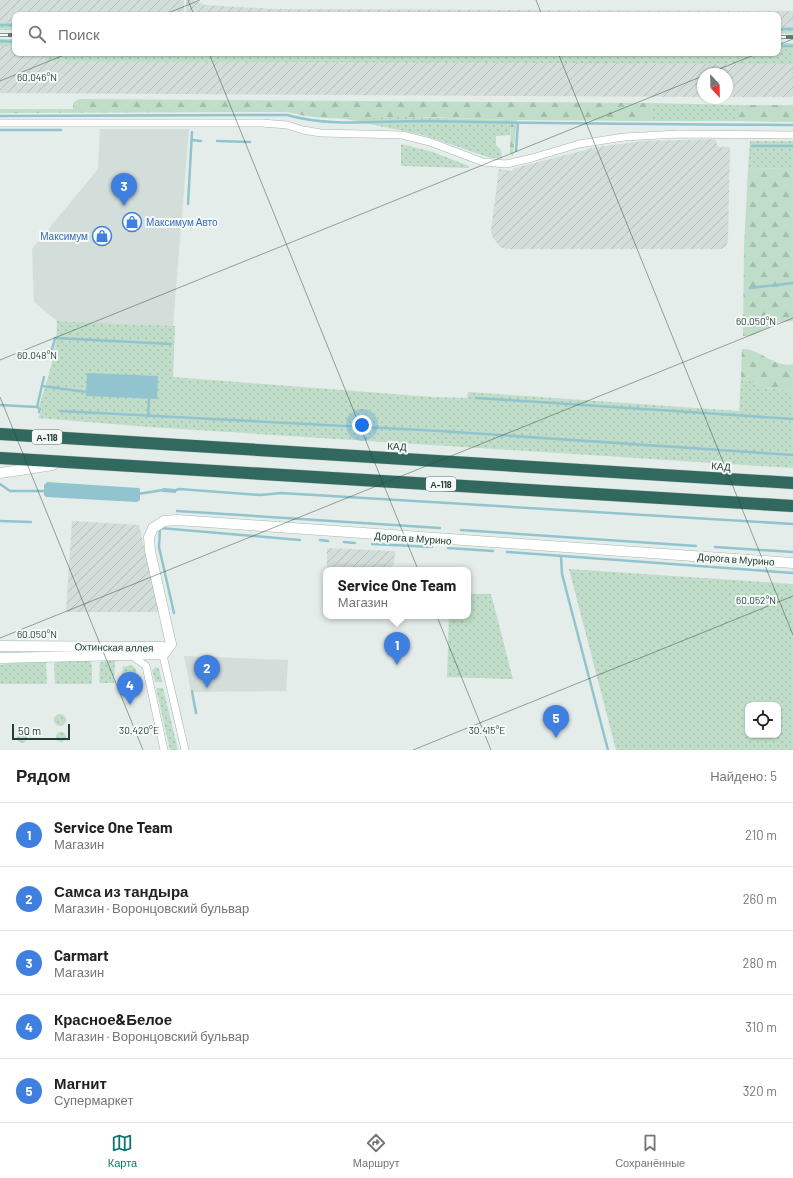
<!DOCTYPE html>
<html lang="ru">
<meta charset="utf-8">
<style>
:root{--surface:#fff;--page:#f2f2f2;--text:#202124;--muted:#757577;--line:#e0e0e0;--accent:#0f766e}
body{margin:0;font-family:Barlow,sans-serif;background:var(--page);color:var(--text)}
.controls{position:absolute;right:12px;bottom:12px;display:grid;overflow:hidden;border-radius:8px;box-shadow:0 1px 3px #0004}
.controls button{width:36px;height:36px;display:grid;place-items:center;padding:0;border:0;border-bottom:1px solid var(--line);background:var(--surface);color:var(--text);font:20px sans-serif}
.compass{position:absolute;left:697px;top:68px;width:36px;height:36px;border-radius:50%;background:var(--surface);box-shadow:0 1px 3px #0004;rotate:158deg}
.scale{position:absolute;left:12px;bottom:10px;width:58px;box-sizing:border-box;padding-left:4px;border:2px solid #253e38;border-top:0;font-size:11px;line-height:14px;white-space:nowrap;color:#253e38;-webkit-text-stroke:3px #f5faf8;paint-order:stroke}
.you{position:absolute;left:362px;top:425px;width:14px;height:14px;margin:-10px;border:3px solid #fff;border-radius:50%;background:#1a73e8;box-shadow:0 0 0 6px #1a73e833}
.badge{display:grid;place-items:center;width:26px;height:26px;border-radius:50%;background:var(--accent);color:#fff;font-size:13px;font-weight:700}
.pin{position:absolute;translate:-50% -33px;filter:drop-shadow(0 1px 2px #0008)}
.pin::after{content:'';position:absolute;top:21px;width:14px;height:12px;background:inherit;clip-path:polygon(0 0,100% 0,50% 100%)}
.popup{position:absolute;left:323px;top:567px;width:148px;height:52px;box-sizing:border-box;display:grid;place-content:center;border-radius:8px;background:var(--surface);filter:drop-shadow(0 1px 3px #0005);font-size:13px;white-space:nowrap;color:var(--muted)}
.popup b{font-size:15px;color:var(--text)}
.popup::after{content:'';position:absolute;left:50%;top:100%;margin-left:-8px;border:8px solid transparent;border-top-color:var(--surface)}
.list{margin:0;padding:0;list-style:none}
h2{display:flex;justify-content:space-between;align-items:center;height:52px;margin:0;padding:0 16px;font-size:17px}
h2 small{font-size:13px;font-weight:400;color:var(--muted)}
.list li{display:grid;grid-template-columns:26px 1fr auto;gap:12px;align-items:center;box-sizing:border-box;height:64px;padding:0 16px;border-top:1px solid var(--line)}
.list b{display:block;font-size:15px;white-space:nowrap}
.list p{margin:0;font-size:13px;white-space:nowrap;color:var(--muted)}
.list em{font-size:13px;font-style:normal;color:var(--muted)}
.icon{flex:none;width:22px;height:22px;fill:none;stroke:currentColor;stroke-width:2;stroke-linecap:round;stroke-linejoin:round}
.map{position:relative;flex:none;width:793px;height:750px;overflow:hidden}
.search{position:absolute;background:var(--surface);box-shadow:0 1px 3px #0004;left:12px;right:12px;top:12px;height:44px;display:flex;align-items:center;gap:10px;box-sizing:border-box;padding:0 14px;border-radius:8px;color:var(--muted);font-size:15px}
.sheet{height:372px;background:var(--surface)}
nav{display:flex;justify-content:space-around;align-items:center;box-sizing:border-box;height:56px;border-top:1px solid var(--line);background:var(--surface);font-size:11px;color:var(--muted)}
nav a{display:grid;justify-items:center;gap:2px}
nav .on{color:var(--accent)}
.map>svg:first-child{display:block}
</style>
<div class="map">
<svg width="793" height="750" viewBox="0 0 793 750">
<defs>
<pattern id="industrial-furrows" width="10" height="10" patternUnits="userSpaceOnUse"><rect width="10" height="10" fill="#d3ddd9"/><path d="M-1 1l2-2M0 10L10 0M9 11l2-2" fill="none" stroke="#b5bfbb"/></pattern>
<pattern id="grass-dots" width="8" height="8" patternUnits="userSpaceOnUse"><rect width="8" height="8" fill="#bfddc8"/><path d="M2 2h.1M6 6h.1" fill="none" stroke="#a4bfad" stroke-width="1.8" stroke-linecap="round"/></pattern>
<pattern id="forest-firs" width="22" height="20" patternUnits="userSpaceOnUse"><rect width="22" height="20" fill="#bfddc8"/><path d="M5 1l3.5 6h-7zM16 11l3.5 6h-7z" fill="#a4bfad"/></pattern>
</defs>
<rect width="100%" height="100%" fill="#e5edea"/>
<!-- built -->
<g fill="#d3ddd9">
<polygon points="100,129 189,129 173,326 57,321 34,302 32,249 98,169"/>
<polygon points="184,656 288,660 286,691 191,692"/>
</g>
<!-- industrial -->
<g fill="url(#industrial-furrows)">
<polygon points="0,0 184,0 184,15 15,15 15,23 0,23"/>
<polygon points="186,0 193,0 206,5 275,9 793,11 793,27 778,27 778,15 186,15"/>
<polygon points="0,46 15,46 15,53 45,53 45,60 793,64 793,97 727,97 727,74 703,74 703,97 0,93"/>
<polygon points="715,139 718,147 730,147 728,241 726,246 722,249 506,249 500,247 492,236 491,230 499,169 511,171 515,168 597,147 644,141"/>
<polygon points="72,521 139,525 159,612 66,612"/>
<polygon points="327,548 395,551 394,564 387,570 327,570"/>
</g>
<!-- grass -->
<g fill="url(#grass-dots)" fill-rule="evenodd">
<rect x="0" y="23" width="15" height="7"/>
<polygon points="778,27 793,27 793,34 778,33"/>
<rect x="0" y="39" width="15" height="7"/>
<polygon points="778,43 793,43 793,64 45,61 45,53 778,53"/>
<polygon points="650,103 739,105 738,106 738,119 740,121 649,121 651,118 652,105"/>
<polygon points="406,117 511,120 510,135 496,136 496,145 501,150 502,158 491,158 423,135 341,118"/>
<polygon points="750,141 793,141 793,168 748,169"/>
<polygon points="401,144 433,152 469,166 469,168 401,166"/>
<path d="M57,321l118,5 -2,51 259,20 35,1 1,-6 271,19 2,-34 25,11 27,3v77l-643,-41 -112,-9 4,-8 -3,-4c9,-28 18,-54 18,-85z"/>
<path d="M569,569l224,15v166h-177zM748,705h30v30h-30z"/>
<polygon points="468,594 491,594 513,679 447,677 449,616 468,616"/>
<polygon points="89,660 92,665 92,684 55,684 54,664 56,661"/>
<polygon points="115,660 114,683 99,683 100,662"/>
<polygon points="25,661 46,661 47,684 0,684 0,665"/>
<polygon points="132,665 136,669 137,681 123,683 121,680 123,667"/>
<polygon points="156,667 159,668 162,682 155,682 152,670"/>
<polygon points="156,688 163,688 178,750 170,750"/>
<circle cx="60" cy="720" r="6"/>
<circle cx="61" cy="737" r="5"/>
<circle cx="22" cy="738" r="5"/>
</g>
<!-- forest -->
<g fill="url(#forest-firs)">
<path d="M79,99l571,4 2,2 -1,14 -2,2 -132,-1 -4,36 -3,-3 1,-33c-36,-1 -72,-3 -108,-3 -38,1 -78,5 -116,-5l-287,1v-4h73v-6z"/>
<polygon points="739,105 793,105 793,122 740,121 738,119 738,106"/>
<path d="M793,168v153c-6,1 -14,0 -19,3 -11,5 -18,13 -31,12l1,-89 4,-78z"/>
<path d="M742,349c18,-1 33,20 51,15v27l-27,-3 -25,-11z"/>
</g>
<!-- water -->
<g fill="#91c4cf">
<polygon points="87,373 158,376 157,399 86,396"/>
<polygon points="47,482 139,488 140,489 140,500 137,502 46,497 44,495 44,485"/>
<polygon points="164,488 175,489 176,493 163,492 161,489"/>
</g>
<g fill="none" stroke-linecap="round" stroke-linejoin="round">
<!-- stream -->
<g stroke="#91c4cf" stroke-width="2.5">
<polyline points="0,25 15,25"/>
<polyline points="778,29 793,29"/>
<polyline points="0,41 15,42"/>
<polyline points="778,46 793,46"/>
<path d="M0,116l287,-1c45,13 96,5 144,6 120,3 241,3 362,4"/>
<polyline points="0,130 61,130"/>
<polyline points="192,140 201,141"/>
<polyline points="217,141 250,142"/>
<polyline points="752,146 793,146"/>
<polyline points="516,151 518,123"/>
<polyline points="188,204 192,132"/>
<polyline points="750,288 793,283"/>
<polyline points="50,358 55,338 171,344"/>
<polyline points="42,386 86,392"/>
<polyline points="476,398 793,419"/>
<polyline points="0,405 37,407 44,377"/>
<polyline points="37,407 40,409 39,412"/>
<polyline points="60,411 440,431 793,455"/>
<polyline points="148,416 149,399"/>
<polyline points="0,484 10,491 45,491"/>
<polyline points="174,491 179,489 261,495 281,493 793,524"/>
<polyline points="138,494 163,490"/>
<polyline points="177,511 440,528"/>
<polyline points="0,521 31,522"/>
<polyline points="461,530 696,546"/>
<polyline points="320,540 328,541"/>
<polyline points="344,542 355,543"/>
<polyline points="372,544 432,547"/>
<polyline points="715,547 793,552"/>
<polyline points="448,548 493,551"/>
<polyline points="507,552 793,573"/>
<polyline points="561,557 562,574 608,750"/>
<polyline points="174,613 159,547 160,528 300,540"/>
<polyline points="192,691 196,713"/>
</g>
<defs>
<g id="street">
<polyline points="0,123 262,123 287,125 303,130 321,133 402,135 430,142 483,162 506,164 532,158 579,144 624,137 679,134 793,135"/>
<polyline points="162,651 185,750"/>
<polyline points="131,655 146,666 164,750"/>
</g>
<g id="secondary">
<polyline points="0,473 53,465"/>
<polyline points="171,644 150,551 149,537 153,528 164,521 177,520 793,563"/>
<polyline points="0,646 163,647"/>
<polyline points="0,658 164,654 171,644"/>
</g>
<g id="highway">
<polyline points="0,434 793,483"/>
<polyline points="0,458 793,506"/>
</g>
</defs>
<!-- street casing -->
<use href="#street" stroke="#a8b5b1" stroke-width="8"/>
<!-- secondary casing -->
<use href="#secondary" stroke="#a4b8b2" stroke-width="11"/>
<!-- highway casing -->
<use href="#highway" stroke="#c2c9c7" stroke-width="13"/>
<!-- street -->
<use href="#street" stroke="#fff" stroke-width="7"/>
<!-- secondary -->
<use href="#secondary" stroke="#fff" stroke-width="10"/>
<!-- highway -->
<use href="#highway" stroke="#32695f" stroke-width="12"/>
<defs>
<g id="rail">
<polyline points="0,35 15,35"/>
<polyline points="778,37 793,37"/>
</g>
</defs>
<!-- rail casing -->
<use href="#rail" stroke="#607973" stroke-width="4"/>
<!-- rail -->
<use href="#rail" stroke="#f5faf8" stroke-width="2.5" stroke-dasharray="8" stroke-linecap="butt"/>
</g>
<!-- ticks -->
<path fill="none" stroke="#253e38" stroke-width="1" stroke-opacity="0.45" d="M188,0l6,15M536,0l6,15M163,15l37,-15M778,45l15,-6M209,53l282,697M558,53l235,582M707,74l52,-21M0,81l69,-28M0,360l703,-284M0,397l143,353M0,638l793,-320M413,750l380,-154"/>
<!-- icons -->
<defs>
<symbol id="shop-ring" viewBox="-11 -11 22 22"><circle r="9.5" fill="#f5faf8" stroke="#3f7fe0" stroke-width="1.5"/><path d="M-5-2.5h2.3a2.7 3.5 0 0 1 5.4 0H5L5.5 6h-11ZM-1.5-2.5h3a1.5 2.3 0 0 0-3 0Z" fill="#3f7fe0"/></symbol>
</defs>
<g fill-rule="evenodd">
<use href="#shop-ring" x="121" y="211" width="22" height="22"/>
<use href="#shop-ring" x="91" y="225" width="22" height="22"/>
</g>
<g text-anchor="middle" dominant-baseline="central" stroke-width="4" stroke-linejoin="round" paint-order="stroke">
<!-- shield labels -->
<g fill="#f5faf8" stroke="#637672" stroke-width="1">
<rect x="32" y="430" width="30" height="14" rx="3"/>
<rect x="426" y="477" width="30" height="14" rx="3"/>
</g>
<g font-size="9" font-weight="bold" fill="#253e38">
<text x="47" y="437">А-118</text>
<text x="441" y="484">А-118</text>
</g>
<!-- shop labels -->
<g font-size="10" fill="#366cbe" stroke="#f5faf8" text-anchor="start">
<text x="146" y="222">Максимум Авто</text>
<text x="88" y="236" text-anchor="end">Максимум</text>
</g>
<!-- street labels -->
<g font-size="10" fill="#253e38" stroke="#f5faf8">
<text transform="translate(397 446) rotate(3)">КАД</text>
<text transform="translate(721 466) rotate(4)">КАД</text>
<text transform="translate(413 538) rotate(4)">Дорога в Мурино</text>
<text transform="translate(736 559) rotate(4)">Дорога в Мурино</text>
<text transform="translate(114 647) rotate(1)">Охтинская аллея</text>
</g>
</g>
<g font-size="10" text-anchor="middle" fill="#253e38" stroke="#f5faf8" stroke-width="4" stroke-linejoin="round" paint-order="stroke">
<text x="37" y="81">60.046°N</text>
<text x="756" y="325">60.050°N</text>
<text x="37" y="359">60.048°N</text>
<text x="756" y="604">60.052°N</text>
<text x="37" y="638">60.050°N</text>
<text x="139" y="734">30.420°E</text>
<text x="487" y="734">30.415°E</text>
</g>
</svg>
<div class="controls">
<button><svg class="icon" aria-label="locate" viewBox="0 0 24 24"><circle cx="12" cy="12" r="6"/><path d="M12 2v4M12 18v4M2 12h4M18 12h4"/></svg></button>
</div>
<svg class="compass" viewBox="-18 -18 36 36"><path d="M0-13l5 13h-10z" fill="#e53935"/><path d="M0 13l5-13h-10z" fill="#757577"/></svg>
<div class="scale">50 m</div>
<div class="you"></div>
<div class="pin badge" style="left:397px;top:665px;background:#3f7fe0">1</div>
<div class="popup"><b>Service One Team</b>Магазин</div>
<div class="pin badge" style="left:207px;top:688px;background:#3f7fe0">2</div>
<div class="pin badge" style="left:124px;top:206px;background:#3f7fe0">3</div>
<div class="pin badge" style="left:130px;top:705px;background:#3f7fe0">4</div>
<div class="pin badge" style="left:556px;top:738px;background:#3f7fe0">5</div>
<div class="search"><svg class="icon" aria-label="search" viewBox="0 0 24 24"><circle cx="10" cy="10" r="6"/><path d="M15 15l6 6"/></svg>Поиск</div>
</div>
<section class="sheet">
<h2>Рядом<small>Найдено: 5</small></h2>
<ul class="list">
<li><span class="badge" style="background:#3f7fe0">1</span><div><b>Service One Team</b><p>Магазин</p></div><em>210 m</em></li>
<li><span class="badge" style="background:#3f7fe0">2</span><div><b>Самса из тандыра</b><p>Магазин · Воронцовский бульвар</p></div><em>260 m</em></li>
<li><span class="badge" style="background:#3f7fe0">3</span><div><b>Carmart</b><p>Магазин</p></div><em>280 m</em></li>
<li><span class="badge" style="background:#3f7fe0">4</span><div><b>Красное&amp;Белое</b><p>Магазин · Воронцовский бульвар</p></div><em>310 m</em></li>
<li><span class="badge" style="background:#3f7fe0">5</span><div><b>Магнит</b><p>Супермаркет</p></div><em>320 m</em></li>
</ul>
</section>
<nav>
<a class="on"><svg class="icon" aria-label="map" viewBox="0 0 24 24"><path d="M3 6l6-2 6 2 6-2v14l-6 2-6-2-6 2zM9 4v14M15 6v14"/></svg>Карта</a>
<a><svg class="icon" aria-label="directions" viewBox="0 0 24 24"><path d="M12 3l9 9-9 9-9-9zM9 14v-3h6M13 9l2 2-2 2"/></svg>Маршрут</a>
<a><svg class="icon" aria-label="saved" viewBox="0 0 24 24"><path d="M7 4h10v16l-5-4-5 4z"/></svg>Сохранённые</a>
</nav>
